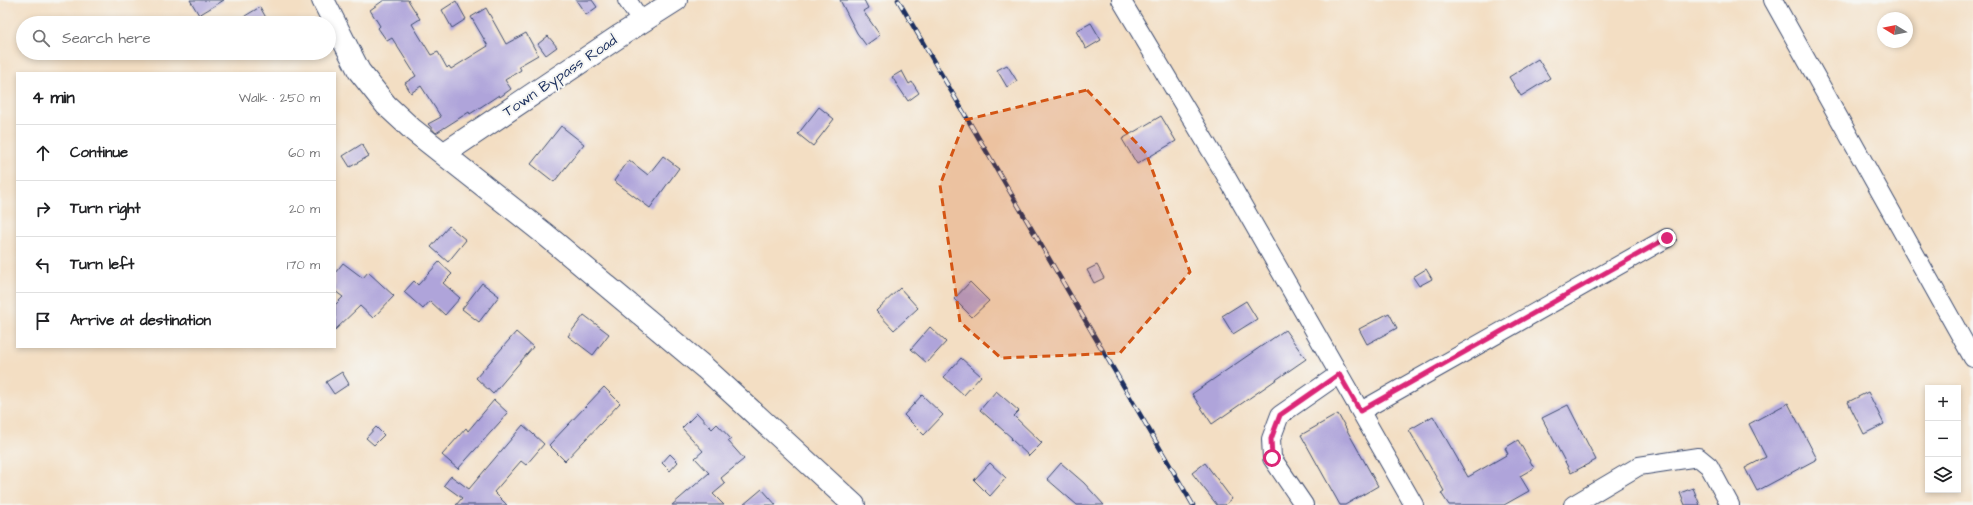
<!DOCTYPE html>
<meta charset="utf-8">
<style>
:root{--surface:#fff;--page:#f2f2f2;--text:#202124;--muted:#757577;--line:#e0e0e0}
body{margin:0;font-family:"Architects Daughter",sans-serif;background:var(--page);color:var(--text)}
.controls{position:absolute;right:12px;bottom:12px;display:grid;overflow:hidden;border-radius:0px;box-shadow:0 2px 6px #0003}
.controls button{width:36px;height:36px;display:grid;place-items:center;padding:0;border:0;border-bottom:1px solid var(--line);background:var(--surface);color:var(--text);font:20px sans-serif}
.compass{position:absolute;left:1877px;top:12px;width:36px;height:36px;border-radius:50%;background:var(--surface);box-shadow:0 2px 6px #0003;rotate:280deg}
.stop{position:absolute;width:12px;height:12px;margin:-9px;border:3px solid #db2777;border-radius:50%;background:#fff}
.stop.end{background:#db2777;border-color:#fff;box-shadow:0 1px 4px #0008}
.list{margin:0;padding:0;list-style:none}
h2{display:flex;justify-content:space-between;align-items:center;height:52px;margin:0;padding:0 16px;font-size:17px}
h2 small{font-size:13px;font-weight:400;color:var(--muted)}
.list li{display:grid;grid-template-columns:26px 1fr auto;gap:12px;align-items:center;box-sizing:border-box;height:56px;padding:0 16px;border-top:1px solid var(--line)}
.list b{display:block;font-size:15px;white-space:nowrap}
.list em{font-size:13px;font-style:normal;color:var(--muted)}
.icon{flex:none;width:22px;height:22px;fill:none;stroke:currentColor;stroke-width:2;stroke-linecap:round;stroke-linejoin:round}
.map{position:relative;flex:none;width:1973px;height:505px;overflow:hidden}
.search{position:absolute;background:var(--surface);box-shadow:0 2px 6px #0003;left:16px;top:16px;width:320px;height:44px;display:flex;align-items:center;gap:10px;box-sizing:border-box;padding:0 14px;border-radius:22px;color:var(--muted);font-size:15px}
.panel{position:absolute;background:var(--surface);box-shadow:0 2px 6px #0003;left:16px;top:72px;width:320px;height:276px;border-radius:0px}
.map>svg:first-child{display:block}
</style>
<div class="map">
<svg width="1973" height="505" viewBox="0 0 1973 505">
<rect width="100%" height="100%" fill="#f6f6f2"/>
<filter id="ink" filterUnits="userSpaceOnUse"><feTurbulence type="fractalNoise" baseFrequency=".025" numOctaves="2"/><feDisplacementMap in="SourceGraphic" scale="8" xChannelSelector="R" yChannelSelector="G"/><feConvolveMatrix kernelMatrix="1 2 1 2 8 2 1 2 1" color-interpolation-filters="sRGB"/></filter>
<filter id="wash" filterUnits="userSpaceOnUse"><feTurbulence type="fractalNoise" baseFrequency=".012" numOctaves="4" result="noise"/><feDisplacementMap in="SourceGraphic" scale="16" xChannelSelector="R" yChannelSelector="G"/><feGaussianBlur stdDeviation="0.9" result="paint"/><feColorMatrix in="noise" values="0 0 0 0 0 0 0 0 0 0 0 0 0 0 0 0 0 1.4 0 .05"/><feComposite in="paint" operator="in"/></filter>
<g filter="url(#wash)">
<rect width="100%" height="100%" fill="#f3dec3"/>
<g id="blocks">
<!-- building -->
<g fill="#afa4da">
<polygon points="190,0 224,0 199,15"/>
<polygon points="384,0 408,0 420,19 412,24 431,55 438,52 447,68 449,66 451,69 488,46 471,17 486,8 506,44 526,33 538,55 519,66 521,70 505,80 511,89 500,97 499,95 470,114 469,112 436,133 428,124 441,117 421,86 411,93 405,83 416,76 392,38 387,41 378,28 380,26 370,10"/>
<polygon points="576,0 592,0 597,7 586,15"/>
<polygon points="840,0 864,0 868,8 863,11 880,35 866,45 857,33"/>
<polygon points="456,1 466,19 452,28 442,10"/>
<polygon points="260,7 269,23 249,23 245,16"/>
<polygon points="1091,23 1101,40 1086,49 1076,31"/>
<polygon points="548,36 557,47 546,55 538,44"/>
<polygon points="1538,59 1550,78 1521,96 1509,77"/>
<polygon points="1007,65 1017,81 1007,87 997,70"/>
<polygon points="902,71 909,84 912,82 919,93 908,101 892,77"/>
<polygon points="819,107 834,119 813,146 798,134"/>
<polygon points="1161,116 1176,141 1137,164 1122,139"/>
<polygon points="561,126 584,144 554,182 531,164"/>
<polygon points="362,144 369,156 350,167 343,156"/>
<polygon points="663,156 679,168 650,208 614,181 629,160 648,175"/>
<polygon points="449,226 466,240 448,262 431,247"/>
<polygon points="439,262 452,274 443,283 460,298 445,315 430,301 423,309 404,292 414,281 418,285"/>
<polygon points="343,263 363,278 368,272 394,296 373,318 360,306 335,330 335,305 343,297 335,291 335,273"/>
<polygon points="1097,265 1104,278 1094,283 1087,270"/>
<polygon points="1426,269 1432,279 1419,286 1413,277"/>
<polygon points="970,282 989,301 972,317 954,299"/>
<polygon points="482,283 499,296 479,322 462,309"/>
<polygon points="900,288 918,308 894,330 876,311"/>
<polygon points="1246,301 1257,319 1233,334 1222,316"/>
<polygon points="1389,313 1397,328 1367,344 1359,329"/>
<polygon points="584,315 609,334 593,355 568,336"/>
<polygon points="930,327 946,342 927,363 911,349"/>
<polygon points="1285,330 1306,359 1212,424 1192,394"/>
<polygon points="516,332 533,347 493,394 476,378"/>
<polygon points="961,358 981,376 964,395 944,377"/>
<polygon points="342,372 349,384 334,394 326,382"/>
<polygon points="604,387 620,403 565,461 549,445"/>
<polygon points="996,391 1019,411 1014,416 1042,443 1029,456 1011,439 1012,438 980,410"/>
<polygon points="1868,392 1884,424 1864,434 1848,402"/>
<polygon points="922,395 943,415 924,435 904,415"/>
<polygon points="494,400 508,413 458,469 442,455 466,428 468,431"/>
<polygon points="1788,403 1817,459 1757,491 1745,468 1766,457 1749,424"/>
<polygon points="1568,405 1596,460 1571,473 1542,418"/>
<polygon points="697,413 712,429 717,424 731,439 728,441 744,459 721,478 725,484 713,494 724,505 672,505 709,473 695,458 703,451 682,428"/>
<polygon points="1338,414 1378,486 1345,505 1340,505 1301,435"/>
<polygon points="1433,416 1468,477 1508,454 1505,448 1518,440 1534,468 1520,476 1529,491 1504,505 1449,505 1441,493 1444,491 1409,430"/>
<polygon points="523,425 544,444 526,465 521,461 494,492 507,505 456,505 462,498 444,485 451,476 469,489"/>
<polygon points="376,427 384,435 374,445 366,438"/>
<polygon points="670,454 678,462 670,471 662,463"/>
<polygon points="990,463 1006,478 990,496 974,480"/>
<polygon points="1061,463 1084,483 1104,505 1077,505 1047,479"/>
<polygon points="1205,463 1232,499 1225,505 1217,505 1192,473"/>
<polygon points="1693,488 1700,505 1685,505 1680,493"/>
<polygon points="762,489 776,505 743,505"/>
</g>
</g>
</g>
<g filter="url(#ink)">
<use href="#blocks" fill-opacity="0" stroke="#3b496d" stroke-width="1"/>
<g fill="none" stroke-linecap="round" stroke-linejoin="round">
<defs>
<g id="minor">
<polyline points="627,0 641,21"/>
<polyline points="1121,0 1223,171 1414,505"/>
<polyline points="1773,0 1973,358"/>
<polyline points="1361,411 1667,238"/>
<polyline points="1304,505 1272,458 1271,439 1280,415 1339,374"/>
<polyline points="1573,505 1639,466 1698,457 1709,466 1730,505"/>
</g>
<polyline id="major" points="445,153 621,35 676,0"/>
<polyline id="highway" points="323,0 359,71 386,105 413,130 546,235 705,368 854,505"/>
</defs>
<!-- minor casing -->
<use href="#minor" stroke="#3b496d" stroke-width="20"/>
<!-- major casing -->
<use href="#major" stroke="#3b496d" stroke-width="24"/>
<!-- highway casing -->
<use href="#highway" stroke="#3b496d" stroke-width="24"/>
<!-- minor -->
<use href="#minor" stroke="#fff" stroke-width="18"/>
<!-- major -->
<use href="#major" stroke="#fff" stroke-width="22"/>
<!-- highway -->
<use href="#highway" stroke="#fff" stroke-width="22"/>
<defs>
<polyline id="rail" points="898,0 1193,505"/>
</defs>
<!-- rail casing -->
<use href="#rail" stroke="#1b2f5e" stroke-width="4.5"/>
<!-- rail -->
<use href="#rail" stroke="#f6f6f2" stroke-width="3" stroke-dasharray="9" stroke-linecap="butt"/>
</g>
</g>
<g fill="none" stroke-linecap="round" stroke-linejoin="round" filter="url(#ink)">
<!-- route -->
<polyline stroke="#db2777" stroke-width="5" points="1272,458 1271,439 1280,415 1339,374 1360,411 1667,238"/>
</g>
<!-- marked area -->
<path fill="#d45514" fill-opacity="0.2" stroke="#d45514" stroke-width="3" stroke-dasharray="8 5" stroke-linejoin="round" d="M1087,90l59,63 44,119 -70,81 -119,5 -41,-36 -20,-137 25,-65z"/>
<g text-anchor="middle" dominant-baseline="central" stroke-width="4" stroke-linejoin="round" paint-order="stroke">
<!-- street labels -->
<g font-size="15" fill="#1b2f5e" stroke="#f6f6f2">
<text transform="translate(560 76) rotate(-34)">Town Bypass Road</text>
</g>
</g>
</svg>
<div class="controls">
<button>+</button>
<button>−</button>
<button><svg class="icon" aria-label="layers" viewBox="0 0 24 24"><path d="M12 4l9 5-9 5-9-5zM3 14l9 5 9-5"/></svg></button>
</div>
<svg class="compass" viewBox="-18 -18 36 36"><path d="M0-13l5 13h-10z" fill="#e53935"/><path d="M0 13l5-13h-10z" fill="#757577"/></svg>
<div class="stop" style="left:1272px;top:458px"></div>
<div class="stop end" style="left:1667px;top:238px"></div>
<div class="search"><svg class="icon" aria-label="search" viewBox="0 0 24 24"><circle cx="10" cy="10" r="6"/><path d="M15 15l6 6"/></svg>Search here</div>
<section class="panel">
<h2>4 min<small>Walk · 250 m</small></h2>
<ul class="list">
<li><svg class="icon" aria-label="ahead" viewBox="0 0 24 24"><path d="M12 20V5M6 11l6-6 6 6"/></svg><div><b>Continue</b></div><em>60 m</em></li>
<li><svg class="icon" aria-label="right" viewBox="0 0 24 24"><path d="M7 20v-9h11M14 6l5 5-5 5"/></svg><div><b>Turn right</b></div><em>20 m</em></li>
<li><svg class="icon" aria-label="left" viewBox="0 0 24 24"><path d="M17 20v-9H6M10 6l-5 5 5 5"/></svg><div><b>Turn left</b></div><em>170 m</em></li>
<li><svg class="icon" aria-label="arrive" viewBox="0 0 24 24"><path d="M6 21V4h12l-3 4 3 4H6"/></svg><div><b>Arrive at destination</b></div></li>
</ul>
</section>
</div>
